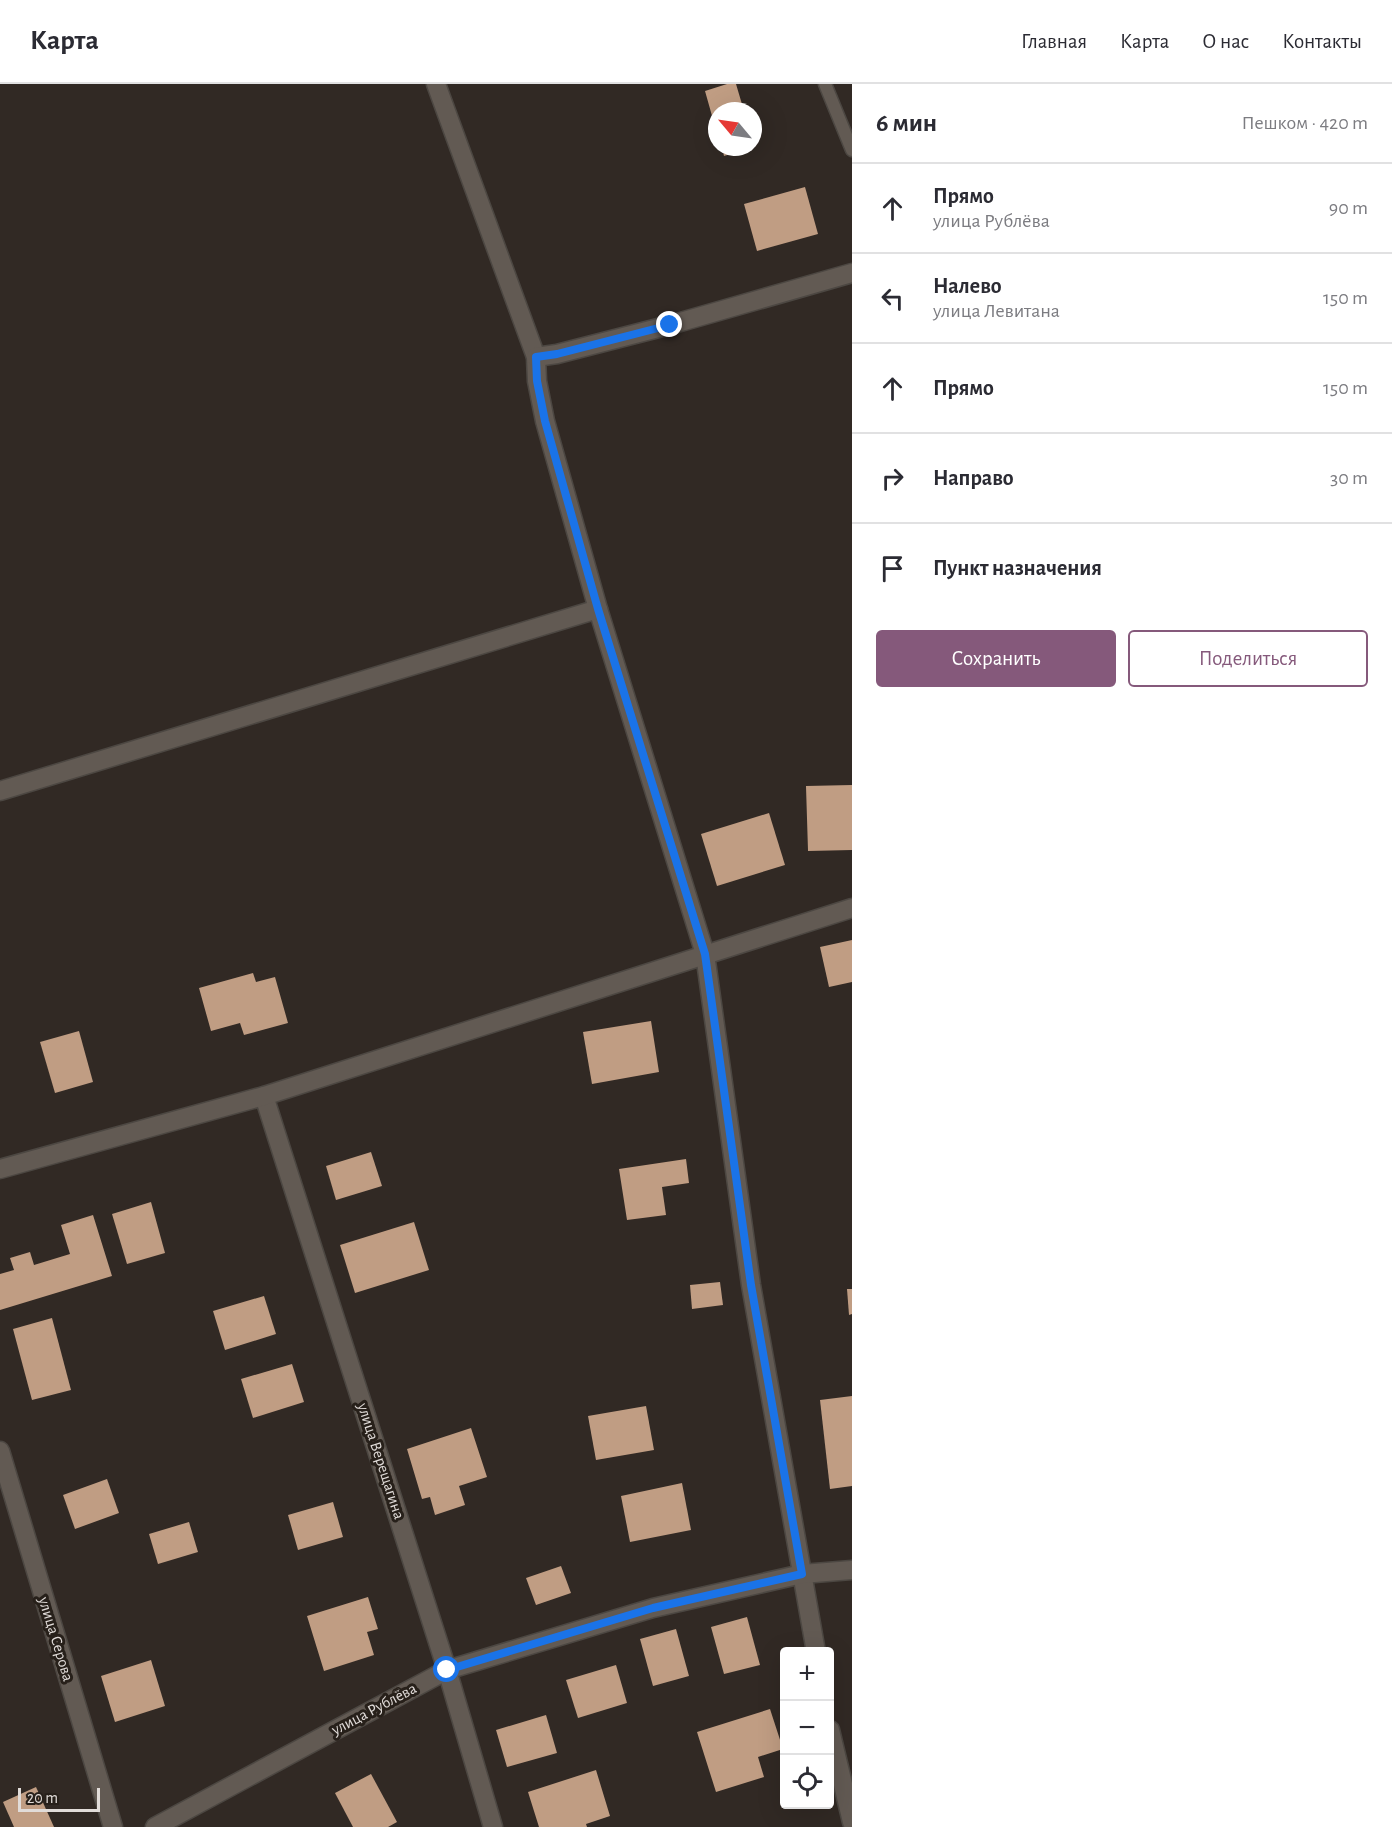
<!DOCTYPE html>
<html lang="ru">
<meta charset="utf-8">
<style>
:root{--surface:#fff;--page:#f2f2f3;--text:#2b2b33;--muted:#7c7c81;--line:#e1e1e2;--accent:#85597b}
body{margin:0;font-family:"Alegreya Sans",sans-serif;background:var(--page);color:var(--text)}
.controls{position:absolute;right:18px;bottom:18px;display:grid;overflow:hidden;border-radius:6px;box-shadow:0 6px 24px #0002}
.controls button{width:54px;height:54px;display:grid;place-items:center;padding:0;border:0;border-bottom:2px solid var(--line);background:var(--surface);color:var(--text);font:30px sans-serif}
.compass{position:absolute;left:708px;top:18px;width:54px;height:54px;border-radius:50%;background:var(--surface);box-shadow:0 6px 24px #0002;rotate:299deg}
.scale{position:absolute;left:18px;bottom:15px;width:82px;box-sizing:border-box;padding-left:6px;border:3px solid #e1dcd9;border-top:0;font-size:16px;line-height:21px;white-space:nowrap;color:#e1dcd9;-webkit-text-stroke:4px #27201a;paint-order:stroke}
.stop{position:absolute;width:18px;height:18px;margin:-14px;border:4px solid #1a73e8;border-radius:50%;background:#fff}
.stop.end{background:#1a73e8;border-color:#fff;box-shadow:0 2px 6px #0008}
.list{margin:0;padding:0;list-style:none}
h2{display:flex;justify-content:space-between;align-items:center;height:78px;margin:0;padding:0 24px;font-size:26px}
h2 small{font-size:20px;font-weight:400;color:var(--muted)}
.list li{display:grid;grid-template-columns:39px 1fr auto;gap:18px;align-items:center;box-sizing:border-box;height:90px;padding:0 24px;border-top:2px solid var(--line)}
.list b{display:block;font-size:22px;white-space:nowrap}
.list p{margin:0;font-size:20px;white-space:nowrap;color:var(--muted)}
.list em{font-size:20px;font-style:normal;color:var(--muted)}
.actions{display:flex;gap:12px;padding:18px 24px}
.actions a{flex:1;padding:14px 0;border:2px solid var(--accent);border-radius:6px;text-align:center;font-size:21px;color:var(--accent)}
.actions .main{background:var(--accent);color:#fff}
.icon{flex:none;width:33px;height:33px;fill:none;stroke:currentColor;stroke-width:2;stroke-linecap:round;stroke-linejoin:round}
.map{position:relative;flex:none;width:852px;height:1743px;overflow:hidden}
header{display:flex;align-items:center;gap:36px;box-sizing:border-box;height:84px;padding:0 30px;background:var(--surface);border-bottom:2px solid var(--line)}
header strong{font-size:28px}
nav{display:flex;gap:33px;margin-inline-start:auto;font-size:21px}
main{display:flex}
aside{flex:1;background:var(--surface)}
.map>svg:first-child{display:block}
</style>
<header>
<strong>Карта</strong>
<nav><a>Главная</a><a>Карта</a><a>О нас</a><a>Контакты</a></nav>
</header>
<main>
<div class="map">
<svg width="852" height="1743" viewBox="0 0 852 1743">
<rect width="100%" height="100%" fill="#312924"/>
<!-- building -->
<g fill="#c09d83">
<polygon points="727,0 736,0 744,27 717,27 716,46 705,7"/>
<polygon points="722,63 750,63 750,64 724,72"/>
<polygon points="805,103 818,150 757,167 744,120"/>
<polygon points="852,701 852,766 808,767 806,702"/>
<polygon points="769,729 785,781 717,802 701,750"/>
<polygon points="852,856 852,898 829,903 820,863"/>
<polygon points="253,889 256,898 275,893 288,939 244,951 240,939 211,947 199,904"/>
<polygon points="651,937 659,988 592,1000 583,948"/>
<polygon points="79,947 93,998 55,1009 40,958"/>
<polygon points="371,1068 382,1102 336,1116 326,1082"/>
<polygon points="686,1075 689,1099 662,1103 666,1131 627,1136 619,1085"/>
<polygon points="151,1118 165,1169 127,1180 112,1130"/>
<polygon points="93,1131 112,1192 0,1226 0,1190 14,1186 10,1174 30,1168 34,1181 70,1170 61,1141"/>
<polygon points="414,1138 429,1186 355,1209 340,1161"/>
<polygon points="720,1198 723,1221 692,1225 690,1201"/>
<polygon points="847,1205 852,1205 852,1230 849,1231"/>
<polygon points="264,1212 276,1250 225,1266 213,1227"/>
<polygon points="52,1234 71,1306 32,1316 13,1245"/>
<polygon points="292,1280 304,1318 253,1334 241,1295"/>
<polygon points="852,1312 852,1402 830,1405 820,1316"/>
<polygon points="646,1322 654,1366 596,1376 588,1332"/>
<polygon points="471,1344 487,1393 459,1402 465,1421 435,1431 430,1413 422,1415 407,1365"/>
<polygon points="107,1395 119,1429 75,1445 63,1411"/>
<polygon points="682,1399 691,1446 630,1458 621,1412"/>
<polygon points="333,1418 343,1453 298,1466 288,1431"/>
<polygon points="189,1438 198,1468 158,1480 149,1450"/>
<polygon points="561,1482 571,1509 536,1521 526,1494"/>
<polygon points="368,1513 378,1545 367,1548 374,1571 324,1587 307,1532"/>
<polygon points="747,1533 760,1581 724,1590 711,1543"/>
<polygon points="676,1545 689,1592 653,1602 640,1555"/>
<polygon points="151,1576 165,1622 115,1638 101,1592"/>
<polygon points="616,1581 627,1619 578,1634 566,1596"/>
<polygon points="770,1625 783,1665 758,1673 764,1693 716,1708 697,1648"/>
<polygon points="546,1631 557,1669 507,1683 496,1646"/>
<polygon points="596,1686 610,1732 586,1740 587,1743 539,1743 528,1708"/>
<polygon points="371,1690 397,1738 388,1743 353,1743 335,1709"/>
<polygon points="36,1703 54,1743 14,1743 3,1718"/>
</g>
<g fill="none" stroke-linecap="round" stroke-linejoin="round">
<defs>
<polyline id="lane" points="825,0 852,66"/>
<g id="street">
<polyline points="436,0 536,273 537,297 545,337 598,525 705,870 751,1201 816,1568"/>
<polyline points="536,273 557,270 670,241 852,189"/>
<polyline points="0,707 598,525"/>
<polyline points="264,1012 447,1586 493,1743"/>
<polyline points="0,1085 264,1012 852,824"/>
<polyline points="0,1367 113,1743"/>
<polyline points="830,1646 852,1738"/>
<polyline points="155,1743 447,1586 653,1524 802,1490 852,1486"/>
</g>
</defs>
<!-- lane casing -->
<use href="#lane" stroke="#4c4742" stroke-width="15"/>
<!-- street casing -->
<use href="#street" stroke="#4c4742" stroke-width="21"/>
<!-- lane -->
<use href="#lane" stroke="#625a53" stroke-width="12"/>
<!-- street -->
<use href="#street" stroke="#625a53" stroke-width="18"/>
</g>
<g fill="none" stroke-linecap="round" stroke-linejoin="round">
<!-- route -->
<polyline stroke="#1a73e8" stroke-width="8" points="447,1586 653,1524 802,1490 751,1201 705,870 598,525 545,337 537,297 536,273 557,270 670,241"/>
</g>
<g text-anchor="middle" dominant-baseline="central" stroke-width="6" stroke-linejoin="round" paint-order="stroke">
<!-- street labels -->
<g font-size="16" fill="#e1dcd9" stroke="#27201a">
<text transform="translate(381 1377) rotate(72)">улица Верещагина</text>
<text transform="translate(56 1555) rotate(73)">улица Серова</text>
<text transform="translate(374 1625) rotate(-28)">улица Рублёва</text>
</g>
</g>
</svg>
<div class="controls">
<button>+</button>
<button>−</button>
<button><svg class="icon" aria-label="locate" viewBox="0 0 24 24"><circle cx="12" cy="12" r="6"/><path d="M12 2v4M12 18v4M2 12h4M18 12h4"/></svg></button>
</div>
<svg class="compass" viewBox="-18 -18 36 36"><path d="M0-13l5 13h-10z" fill="#e53935"/><path d="M0 13l5-13h-10z" fill="#7c7c81"/></svg>
<div class="scale">20 m</div>
<div class="stop" style="left:447px;top:1586px"></div>
<div class="stop end" style="left:670px;top:241px"></div>
</div>
<aside>
<h2>6 мин<small>Пешком · 420 m</small></h2>
<ul class="list">
<li><svg class="icon" aria-label="ahead" viewBox="0 0 24 24"><path d="M12 20V5M6 11l6-6 6 6"/></svg><div><b>Прямо</b><p>улица Рублёва</p></div><em>90 m</em></li>
<li><svg class="icon" aria-label="left" viewBox="0 0 24 24"><path d="M17 20v-9H6M10 6l-5 5 5 5"/></svg><div><b>Налево</b><p>улица Левитана</p></div><em>150 m</em></li>
<li><svg class="icon" aria-label="ahead" viewBox="0 0 24 24"><path d="M12 20V5M6 11l6-6 6 6"/></svg><div><b>Прямо</b></div><em>150 m</em></li>
<li><svg class="icon" aria-label="right" viewBox="0 0 24 24"><path d="M7 20v-9h11M14 6l5 5-5 5"/></svg><div><b>Направо</b></div><em>30 m</em></li>
<li><svg class="icon" aria-label="arrive" viewBox="0 0 24 24"><path d="M6 21V4h12l-3 4 3 4H6"/></svg><div><b>Пункт назначения</b></div></li>
</ul>
<div class="actions"><a class="main">Сохранить</a><a>Поделиться</a></div>
</aside>
</main>
